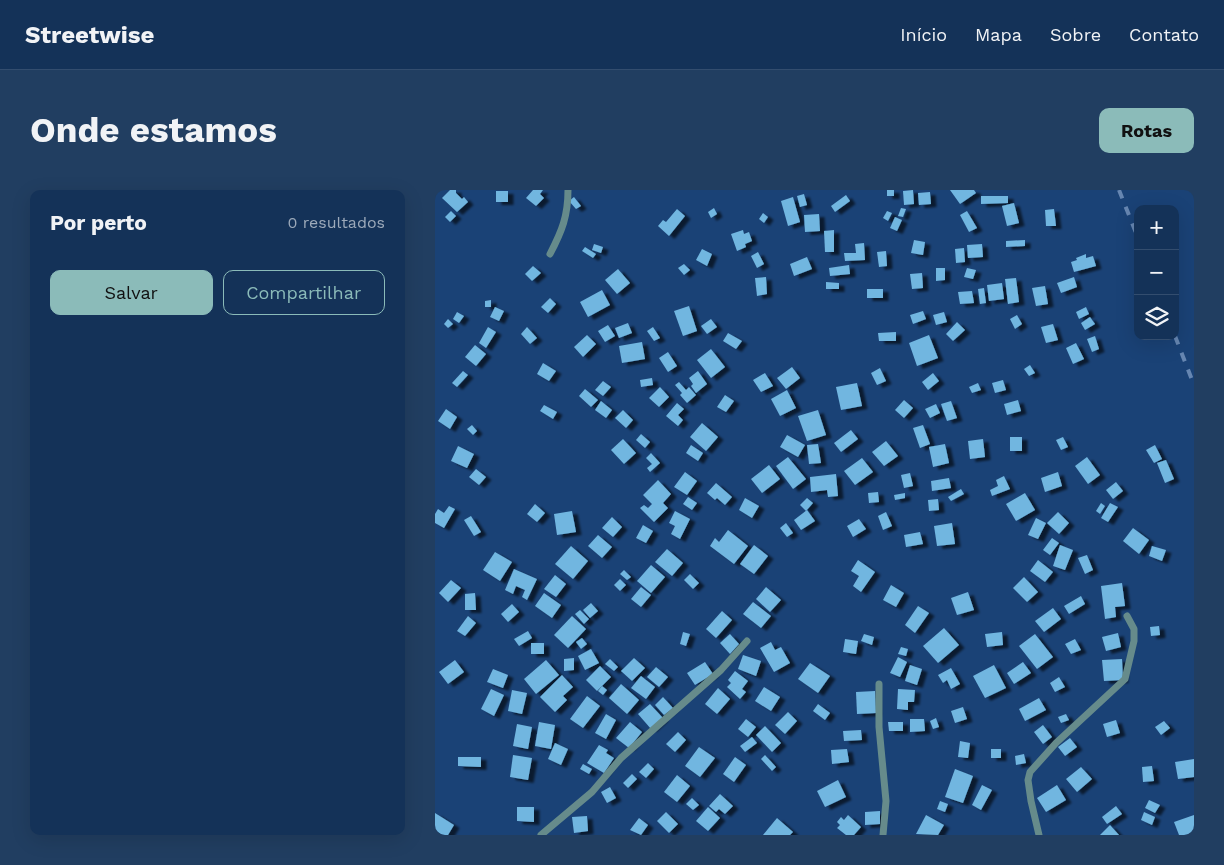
<!DOCTYPE html>
<html lang="pt">
<meta charset="utf-8">
<style>
:root{--surface:#143258;--page:#213e61;--text:#f1f3f6;--muted:#9daaba;--line:#334d6e;--accent:#8bbbb9}
body{margin:0;font-family:"Work Sans",sans-serif;background:var(--page);color:var(--text)}
.controls{position:absolute;right:15px;top:15px;display:grid;overflow:hidden;border-radius:10px;box-shadow:0 5px 20px #0002}
.controls button{width:45px;height:45px;display:grid;place-items:center;padding:0;border:0;border-bottom:1px solid var(--line);background:var(--surface);color:var(--text);font:25px sans-serif}
.list{margin:0;padding:0;list-style:none}
h2{display:flex;justify-content:space-between;align-items:center;height:65px;margin:0;padding:0 20px;font-size:21px}
h2 small{font-size:16px;font-weight:400;color:var(--muted)}
.actions{display:flex;gap:10px;padding:15px 20px}
.actions a{flex:1;padding:11px 0;border:1px solid var(--accent);border-radius:10px;text-align:center;font-size:18px;color:var(--accent)}
.actions .main{background:var(--accent);color:#111}
.icon{flex:none;width:28px;height:28px;fill:none;stroke:currentColor;stroke-width:2;stroke-linecap:round;stroke-linejoin:round}
.map{position:relative;flex:none;width:759px;height:645px;overflow:hidden;border-radius:10px}
header{display:flex;align-items:center;gap:30px;box-sizing:border-box;height:70px;padding:0 25px;background:var(--surface);border-bottom:1px solid var(--line)}
header strong{font-size:24px}
nav{display:flex;gap:28px;margin-inline-start:auto;font-size:18px}
.intro{display:flex;align-items:center;justify-content:space-between;box-sizing:border-box;height:120px;padding:0 30px}
h1{margin:0;font-size:35px}
.button{padding:12px 22px;border-radius:10px;background:var(--accent);color:#111;font-size:18px;font-weight:700}
main{display:flex;gap:30px;padding:0 30px}
aside{flex:1;background:var(--surface);border-radius:10px;box-shadow:0 5px 20px #0002}
.map>svg:first-child{display:block}
</style>
<header>
<strong>Streetwise</strong>
<nav><a>Início</a><a>Mapa</a><a>Sobre</a><a>Contato</a></nav>
</header>
<div class="intro"><h1>Onde estamos</h1><a class="button">Rotas</a></div>
<main>
<aside>
<h2>Por perto<small>0 resultados</small></h2>
<ul class="list">
</ul>
<div class="actions"><a class="main">Salvar</a><a>Compartilhar</a></div>
</aside>
<div class="map">
<svg width="759" height="645" viewBox="0 0 759 645">
<defs>
<filter id="shadow"><feDropShadow dx="5.5" dy="3" stdDeviation="1" flood-color="#0009"/></filter>
</defs>
<rect width="100%" height="100%" fill="#1a4276"/>
<!-- building -->
<g fill="#71b6e0" filter="url(#shadow)">
<polygon points="15,0 21,0 21,3 27,9 29,7 33,12 22,22 7,8"/>
<polygon points="98,0 108,0 105,4 109,8 101,16 91,8"/>
<rect x="452" y="0" width="7" height="6"/>
<polygon points="478,0 479,14 469,15 468,1"/>
<polygon points="515,0 539,0 541,3 525,14"/>
<rect x="61" y="1" width="12" height="11"/>
<polygon points="495,2 496,14 484,15 483,3"/>
<polygon points="369,4 372,15 365,17 362,6"/>
<polygon points="411,5 415,11 400,22 396,16"/>
<polygon points="546,6 573,6 573,13 546,14"/>
<polygon points="139,7 146,16 141,19 134,11"/>
<polygon points="358,7 365,32 353,36 346,11"/>
<polygon points="579,13 584,33 572,36 567,16"/>
<polygon points="279,18 282,24 276,28 273,22"/>
<polygon points="466,18 471,19 468,27 463,26"/>
<polygon points="242,19 250,26 234,46 223,36 228,30 231,32"/>
<polygon points="619,19 621,36 611,36 610,20"/>
<polygon points="16,21 21,26 15,32 10,27"/>
<polygon points="452,21 457,23 453,31 448,28"/>
<polygon points="532,21 542,38 534,42 525,25"/>
<polygon points="328,23 333,27 329,33 324,29"/>
<polygon points="384,24 385,41 370,42 369,25"/>
<polygon points="460,27 467,30 462,41 455,38"/>
<polygon points="308,40 309,44 314,42 317,51 310,54 311,57 302,61 296,44"/>
<polygon points="399,40 399,62 390,62 389,41"/>
<polygon points="479,50 490,52 488,65 476,63"/>
<polygon points="590,50 590,56 571,57 571,51"/>
<polygon points="429,53 430,70 410,71 409,63 421,63 420,54"/>
<polygon points="159,54 168,57 166,63 157,60"/>
<polygon points="547,54 548,67 533,68 532,55"/>
<polygon points="150,57 161,64 158,68 147,61"/>
<polygon points="529,58 530,72 521,73 520,59"/>
<polygon points="267,59 277,64 272,76 261,70"/>
<polygon points="451,61 452,76 444,77 442,62"/>
<polygon points="323,62 329,74 322,78 316,66"/>
<polygon points="651,64 651,68 658,66 661,76 639,82 636,72 642,70 641,68"/>
<polygon points="372,67 377,79 359,86 355,74"/>
<polygon points="249,74 255,80 249,85 243,78"/>
<polygon points="414,75 415,84 395,86 394,78"/>
<polygon points="98,76 106,83 97,91 90,84"/>
<polygon points="501,78 510,78 510,90 501,91"/>
<polygon points="532,78 541,80 538,89 529,87"/>
<polygon points="183,79 195,93 182,104 170,90"/>
<polygon points="487,83 488,98 477,99 475,84"/>
<polygon points="331,87 332,104 322,106 320,88"/>
<polygon points="639,87 642,97 626,103 622,93"/>
<polygon points="581,88 584,112 573,114 570,89"/>
<polygon points="391,92 404,93 404,99 391,99"/>
<polygon points="567,93 569,109 554,111 552,95"/>
<polygon points="610,96 613,114 601,116 597,98"/>
<polygon points="549,98 551,113 545,114 543,99"/>
<rect x="432" y="99" width="16" height="9"/>
<polygon points="167,100 175,115 153,127 145,112"/>
<polygon points="537,101 539,113 525,114 523,102"/>
<polygon points="115,108 121,114 113,123 106,117"/>
<polygon points="56,110 56,117 50,117 50,111"/>
<polygon points="254,116 262,141 248,146 239,121"/>
<polygon points="60,117 69,121 64,131 55,127"/>
<polygon points="651,117 654,124 644,129 641,122"/>
<polygon points="488,121 491,129 478,134 475,125"/>
<polygon points="22,122 29,126 24,133 18,129"/>
<polygon points="509,122 512,132 501,135 498,125"/>
<polygon points="582,125 587,134 580,139 575,129"/>
<polygon points="655,127 660,134 650,140 646,133"/>
<polygon points="13,129 18,134 13,138 9,134"/>
<polygon points="276,129 282,137 272,144 266,136"/>
<polygon points="522,132 530,140 518,151 511,144"/>
<polygon points="193,133 197,143 184,148 180,138"/>
<polygon points="618,134 623,150 611,153 606,137"/>
<polygon points="173,135 180,146 170,152 163,141"/>
<polygon points="53,137 61,142 51,158 44,153"/>
<polygon points="92,137 102,148 95,154 86,144"/>
<polygon points="218,137 225,148 219,151 212,141"/>
<polygon points="461,142 461,151 444,151 443,143"/>
<polygon points="293,143 307,151 301,159 288,151"/>
<polygon points="152,145 161,154 148,167 139,157"/>
<polygon points="494,145 503,168 482,176 474,153"/>
<polygon points="660,146 664,159 657,162 652,149"/>
<polygon points="207,152 210,169 187,173 184,156"/>
<polygon points="641,153 649,169 638,174 631,158"/>
<polygon points="40,155 51,164 41,176 30,167"/>
<polygon points="276,159 290,177 276,188 262,170"/>
<polygon points="233,162 242,176 233,182 224,168"/>
<polygon points="108,173 121,181 114,191 102,184"/>
<polygon points="595,175 600,183 594,186 589,179"/>
<polygon points="357,177 365,188 351,199 342,188"/>
<polygon points="445,178 451,191 442,195 436,183"/>
<polygon points="28,181 33,185 22,197 17,193"/>
<polygon points="263,181 272,194 261,203 256,196 258,194 254,188"/>
<polygon points="330,183 338,196 326,202 318,190"/>
<polygon points="498,183 504,191 493,200 487,192"/>
<polygon points="217,188 218,195 206,197 205,190"/>
<polygon points="568,190 571,200 560,203 557,193"/>
<polygon points="168,191 176,197 168,206 160,200"/>
<polygon points="244,192 251,200 254,197 261,205 252,213 245,205 247,203 240,195"/>
<polygon points="422,193 427,216 406,220 401,197"/>
<polygon points="543,193 546,200 537,203 534,197"/>
<polygon points="225,197 234,207 224,217 214,208"/>
<polygon points="150,199 163,210 156,217 144,206"/>
<polygon points="352,200 361,218 345,226 336,209"/>
<polygon points="290,205 299,211 291,222 282,217"/>
<polygon points="469,210 478,218 469,228 460,220"/>
<polygon points="583,210 586,221 572,225 569,214"/>
<polygon points="166,211 177,220 171,228 160,220"/>
<polygon points="516,211 522,228 512,231 506,214"/>
<polygon points="242,213 249,219 243,225 248,230 243,236 231,226"/>
<polygon points="501,214 505,223 495,228 490,219"/>
<polygon points="109,215 122,222 118,229 105,221"/>
<polygon points="11,219 22,227 15,239 3,231"/>
<polygon points="188,220 198,230 191,238 180,228"/>
<polygon points="383,220 391,245 372,251 363,226"/>
<polygon points="267,233 283,247 271,261 255,247"/>
<polygon points="37,235 42,241 38,245 32,239"/>
<polygon points="488,235 495,254 485,258 478,238"/>
<polygon points="416,240 423,249 406,262 399,253"/>
<polygon points="206,244 215,252 210,258 201,250"/>
<polygon points="352,245 370,255 363,267 345,257"/>
<rect x="575" y="247" width="12" height="14"/>
<polygon points="628,247 633,257 626,260 621,250"/>
<polygon points="188,249 201,263 189,274 176,260"/>
<polygon points="548,249 550,267 535,269 533,251"/>
<polygon points="451,251 463,266 449,276 437,262"/>
<polygon points="383,254 386,273 374,274 372,255"/>
<polygon points="510,254 514,273 498,277 494,257"/>
<polygon points="256,255 268,263 263,271 251,263"/>
<polygon points="720,255 727,269 719,273 711,260"/>
<polygon points="23,256 39,264 32,278 16,271"/>
<polygon points="216,263 225,273 215,282 212,278 217,274 211,268"/>
<polygon points="353,267 371,289 358,299 341,276"/>
<polygon points="652,267 665,285 653,294 640,276"/>
<polygon points="427,268 438,282 420,295 409,281"/>
<polygon points="731,270 739,289 730,293 722,273"/>
<polygon points="334,275 345,289 327,303 316,289"/>
<polygon points="41,279 51,287 44,295 34,287"/>
<polygon points="250,282 262,291 252,305 239,297"/>
<polygon points="623,282 627,296 610,302 606,288"/>
<polygon points="475,283 478,296 469,298 466,285"/>
<polygon points="401,284 403,306 393,307 392,300 376,302 375,287"/>
<polygon points="569,286 575,299 557,306 555,300 563,296 561,290"/>
<polygon points="514,288 516,298 497,301 496,291"/>
<polygon points="223,290 236,304 228,313 233,318 219,332 205,318 209,315 213,318 217,314 208,305"/>
<polygon points="681,292 688,301 678,309 671,300"/>
<polygon points="281,293 297,307 290,315 282,308 280,310 272,303"/>
<polygon points="526,299 529,304 516,311 513,307"/>
<polygon points="443,302 444,312 434,313 433,303"/>
<polygon points="470,303 470,308 460,310 459,305"/>
<polygon points="590,303 600,320 581,331 571,314"/>
<polygon points="253,307 262,313 257,320 248,314"/>
<polygon points="310,308 324,316 317,328 304,320"/>
<polygon points="372,308 378,313 371,321 365,315"/>
<polygon points="503,309 504,320 494,321 493,310"/>
<polygon points="666,313 670,316 665,324 661,321"/>
<polygon points="675,313 683,317 673,332 666,328"/>
<polygon points="100,314 110,323 102,332 92,324"/>
<polygon points="14,316 20,319 9,338 0,333 0,324 3,319 9,323"/>
<polygon points="372,320 380,331 366,340 359,330"/>
<polygon points="137,321 141,342 122,345 119,324"/>
<polygon points="240,321 255,329 245,349 236,344 240,336 234,333"/>
<polygon points="451,322 457,336 448,340 443,326"/>
<polygon points="623,322 634,333 624,344 612,333"/>
<polygon points="36,326 46,342 39,346 29,330"/>
<polygon points="177,327 187,337 178,347 167,338"/>
<polygon points="601,328 611,333 603,349 593,345"/>
<polygon points="424,329 431,339 418,347 412,336"/>
<polygon points="351,333 358,343 352,347 345,338"/>
<polygon points="517,333 520,354 502,356 499,336"/>
<polygon points="208,335 218,341 211,353 201,348"/>
<polygon points="698,338 714,350 704,364 688,351"/>
<polygon points="293,340 313,356 299,374 275,356 280,348 284,352"/>
<polygon points="485,342 488,354 471,357 469,345"/>
<polygon points="163,345 177,357 167,368 153,356"/>
<polygon points="617,348 624,353 615,365 608,360"/>
<polygon points="319,355 333,366 319,384 305,374"/>
<polygon points="625,355 638,360 630,380 618,376"/>
<polygon points="136,356 153,371 138,389 120,374"/>
<polygon points="717,356 731,360 727,371 714,366"/>
<polygon points="232,359 248,373 237,386 220,372"/>
<polygon points="60,362 77,372 65,391 48,380"/>
<polygon points="652,365 658,380 650,384 643,368"/>
<polygon points="423,370 440,382 426,402 418,396 424,386 416,381"/>
<polygon points="603,370 618,382 610,392 595,381"/>
<polygon points="216,375 230,387 216,403 202,391"/>
<polygon points="79,379 102,389 92,410 87,407 90,400 81,396 78,404 70,400"/>
<polygon points="189,380 196,387 192,390 185,384"/>
<polygon points="255,384 264,393 258,399 249,390"/>
<polygon points="120,385 131,394 121,407 109,399"/>
<polygon points="589,387 603,402 592,412 578,398"/>
<polygon points="185,389 191,395 185,401 179,395"/>
<polygon points="16,390 26,398 13,412 4,403"/>
<polygon points="687,393 690,416 680,417 681,427 670,429 666,396"/>
<polygon points="456,395 469,403 461,417 448,410"/>
<polygon points="206,397 216,405 206,417 196,409"/>
<polygon points="331,397 346,410 335,422 321,409"/>
<polygon points="533,402 539,420 522,425 516,408"/>
<polygon points="40,403 41,420 30,420 30,404"/>
<polygon points="109,403 126,415 117,428 100,416"/>
<polygon points="646,406 650,414 634,424 629,416"/>
<polygon points="318,412 336,426 326,438 308,424"/>
<polygon points="156,413 163,421 155,428 148,420"/>
<polygon points="77,414 84,422 73,432 66,424"/>
<polygon points="483,416 494,423 480,443 470,435"/>
<polygon points="618,418 626,429 609,442 600,431"/>
<polygon points="145,420 154,429 149,434 140,424"/>
<polygon points="287,421 297,430 281,448 271,439"/>
<polygon points="33,426 41,433 30,446 22,441"/>
<polygon points="137,426 151,439 133,458 119,445"/>
<polygon points="724,436 725,445 716,446 715,437"/>
<polygon points="509,438 524,455 503,473 488,456"/>
<polygon points="93,441 97,448 84,456 79,449"/>
<polygon points="248,442 255,444 251,456 245,454"/>
<polygon points="567,442 568,455 552,457 550,444"/>
<polygon points="683,443 686,457 671,461 667,447"/>
<polygon points="295,444 304,454 295,464 285,453"/>
<polygon points="429,444 439,447 437,455 426,451"/>
<polygon points="600,444 618,467 602,479 584,456"/>
<polygon points="147,448 152,454 146,459 141,452"/>
<polygon points="410,449 423,451 421,464 408,462"/>
<polygon points="640,449 646,460 636,464 630,454"/>
<polygon points="336,452 340,460 346,457 355,473 339,482 325,458"/>
<rect x="96" y="453" width="13" height="11"/>
<polygon points="466,457 473,459 471,466 463,464"/>
<polygon points="156,459 164,473 150,480 143,466"/>
<polygon points="308,465 326,471 321,486 303,479"/>
<polygon points="463,467 472,472 465,487 455,483"/>
<polygon points="139,468 139,480 129,481 129,469"/>
<polygon points="199,468 210,478 197,491 186,481"/>
<polygon points="175,469 183,477 179,481 170,474"/>
<polygon points="687,469 688,490 669,491 667,470"/>
<polygon points="20,470 29,482 13,494 4,482"/>
<polygon points="111,470 124,485 101,504 89,489"/>
<polygon points="270,472 278,484 260,495 252,483"/>
<polygon points="588,472 596,483 579,494 572,483"/>
<polygon points="375,473 395,486 383,503 363,489"/>
<polygon points="475,475 487,479 482,495 470,491"/>
<polygon points="559,475 571,498 550,508 538,486"/>
<polygon points="165,476 176,487 162,501 151,490"/>
<polygon points="221,477 233,487 224,497 212,487"/>
<polygon points="516,478 525,494 516,499 512,490 508,493 503,485"/>
<polygon points="58,479 73,485 68,498 52,492"/>
<polygon points="300,481 313,491 307,499 311,502 305,509 292,497 296,493 293,490"/>
<polygon points="127,485 138,497 128,506 132,510 120,522 105,507"/>
<polygon points="206,486 220,497 211,509 196,498"/>
<polygon points="624,487 630,497 620,502 615,493"/>
<polygon points="186,494 204,510 192,524 174,508"/>
<polygon points="167,496 172,500 168,505 163,501"/>
<polygon points="329,497 345,507 336,521 320,511"/>
<polygon points="283,498 295,509 282,524 270,514"/>
<polygon points="56,499 69,505 59,526 46,519"/>
<polygon points="463,499 480,500 479,512 473,512 473,520 462,519"/>
<polygon points="77,500 92,503 87,524 73,521"/>
<polygon points="440,501 441,523 422,524 421,502"/>
<polygon points="152,506 165,516 148,538 135,529"/>
<polygon points="228,507 238,518 229,525 220,515"/>
<polygon points="604,508 611,520 590,531 584,519"/>
<polygon points="215,514 228,528 216,539 203,524"/>
<polygon points="383,514 395,523 390,530 378,521"/>
<polygon points="528,517 532,529 520,533 516,521"/>
<polygon points="353,522 362,531 350,544 340,535"/>
<polygon points="171,524 181,530 171,549 160,543"/>
<polygon points="631,524 634,530 626,533 623,527"/>
<polygon points="501,528 504,537 498,539 495,531"/>
<polygon points="311,529 321,537 313,547 303,539"/>
<polygon points="475,529 489,529 490,541 475,542"/>
<polygon points="681,530 685,543 672,547 668,534"/>
<polygon points="729,531 735,538 726,545 720,537"/>
<polygon points="104,532 120,535 116,559 100,556"/>
<polygon points="195,532 207,542 194,558 181,548"/>
<polygon points="453,532 468,532 468,541 454,541"/>
<polygon points="82,534 97,537 93,559 78,556"/>
<polygon points="608,535 617,547 608,554 599,542"/>
<polygon points="330,536 346,553 337,562 321,545"/>
<polygon points="426,540 427,550 409,551 408,541"/>
<polygon points="243,542 251,550 240,562 231,554"/>
<polygon points="317,547 322,553 310,562 305,556"/>
<polygon points="635,548 642,557 630,566 623,557"/>
<polygon points="525,551 535,553 533,568 523,567"/>
<polygon points="120,553 133,559 126,575 113,569"/>
<polygon points="164,555 173,560 171,563 179,568 169,583 152,573"/>
<polygon points="264,557 280,568 265,587 250,576"/>
<polygon points="412,559 414,572 397,574 396,560"/>
<rect x="556" y="559" width="10" height="9"/>
<polygon points="589,564 591,573 581,575 580,566"/>
<polygon points="78,565 97,568 93,590 75,587"/>
<polygon points="330,565 341,577 337,581 326,569"/>
<polygon points="23,567 46,567 46,577 23,576"/>
<polygon points="300,567 311,575 299,592 288,584"/>
<polygon points="759,569 759,587 743,589 740,572"/>
<polygon points="213,573 219,579 211,588 204,582"/>
<polygon points="148,574 157,579 154,584 145,579"/>
<polygon points="717,576 719,591 708,592 707,577"/>
<polygon points="646,577 657,589 642,602 631,589"/>
<polygon points="520,579 538,586 528,613 510,607"/>
<polygon points="197,584 202,589 193,598 188,593"/>
<polygon points="242,585 255,596 242,612 229,602"/>
<polygon points="403,590 411,607 390,617 382,601"/>
<polygon points="547,595 557,600 546,620 537,615"/>
<polygon points="622,595 631,610 611,622 602,608"/>
<polygon points="175,597 181,608 172,613 166,602"/>
<polygon points="285,604 298,616 290,624 284,619 281,622 274,616"/>
<polygon points="257,608 264,615 258,620 251,614"/>
<polygon points="714,610 725,615 720,623 710,618"/>
<polygon points="505,611 513,614 510,622 502,619"/>
<polygon points="681,616 687,624 672,634 667,627"/>
<polygon points="82,617 99,617 99,632 82,631"/>
<polygon points="273,617 285,628 273,641 261,631"/>
<polygon points="445,621 445,634 430,635 430,622"/>
<polygon points="231,622 243,634 234,643 222,631"/>
<polygon points="709,622 720,627 717,635 706,630"/>
<polygon points="0,623 19,635 13,645 7,645 0,640"/>
<polygon points="413,625 426,637 419,645 411,645 402,638 405,635 402,632 406,627 409,630"/>
<polygon points="491,625 509,635 503,645 481,644"/>
<polygon points="759,625 759,643 752,645 744,645 739,632"/>
<polygon points="152,626 153,641 139,643 137,627"/>
<polygon points="204,628 213,635 206,645 195,640"/>
<polygon points="342,628 358,642 355,645 328,645"/>
<polygon points="675,635 684,645 665,645"/>
</g>
<g fill="none" stroke-linecap="round" stroke-linejoin="round">
<!-- service -->
<g stroke="#668b8b" stroke-width="7">
<path d="M115,64c12,-23 18,-38 18,-64"/>
<polyline points="444,494 444,537 451,611 448,645"/>
<polyline points="106,645 157,602 186,568 286,480 312,451"/>
<polyline points="604,645 596,611 593,590 595,582 621,553 690,489 699,451 699,439 692,426"/>
</g>
<!-- rail -->
<g stroke="#6686b1" stroke-width="4" stroke-dasharray="9 9" stroke-linecap="butt">
<polyline points="684,0 703,48"/>
<polyline points="740,146 759,195"/>
</g>
</g>
</svg>
<div class="controls">
<button>+</button>
<button>−</button>
<button><svg class="icon" aria-label="layers" viewBox="0 0 24 24"><path d="M12 4l9 5-9 5-9-5zM3 14l9 5 9-5"/></svg></button>
</div>
</div>
</main>
